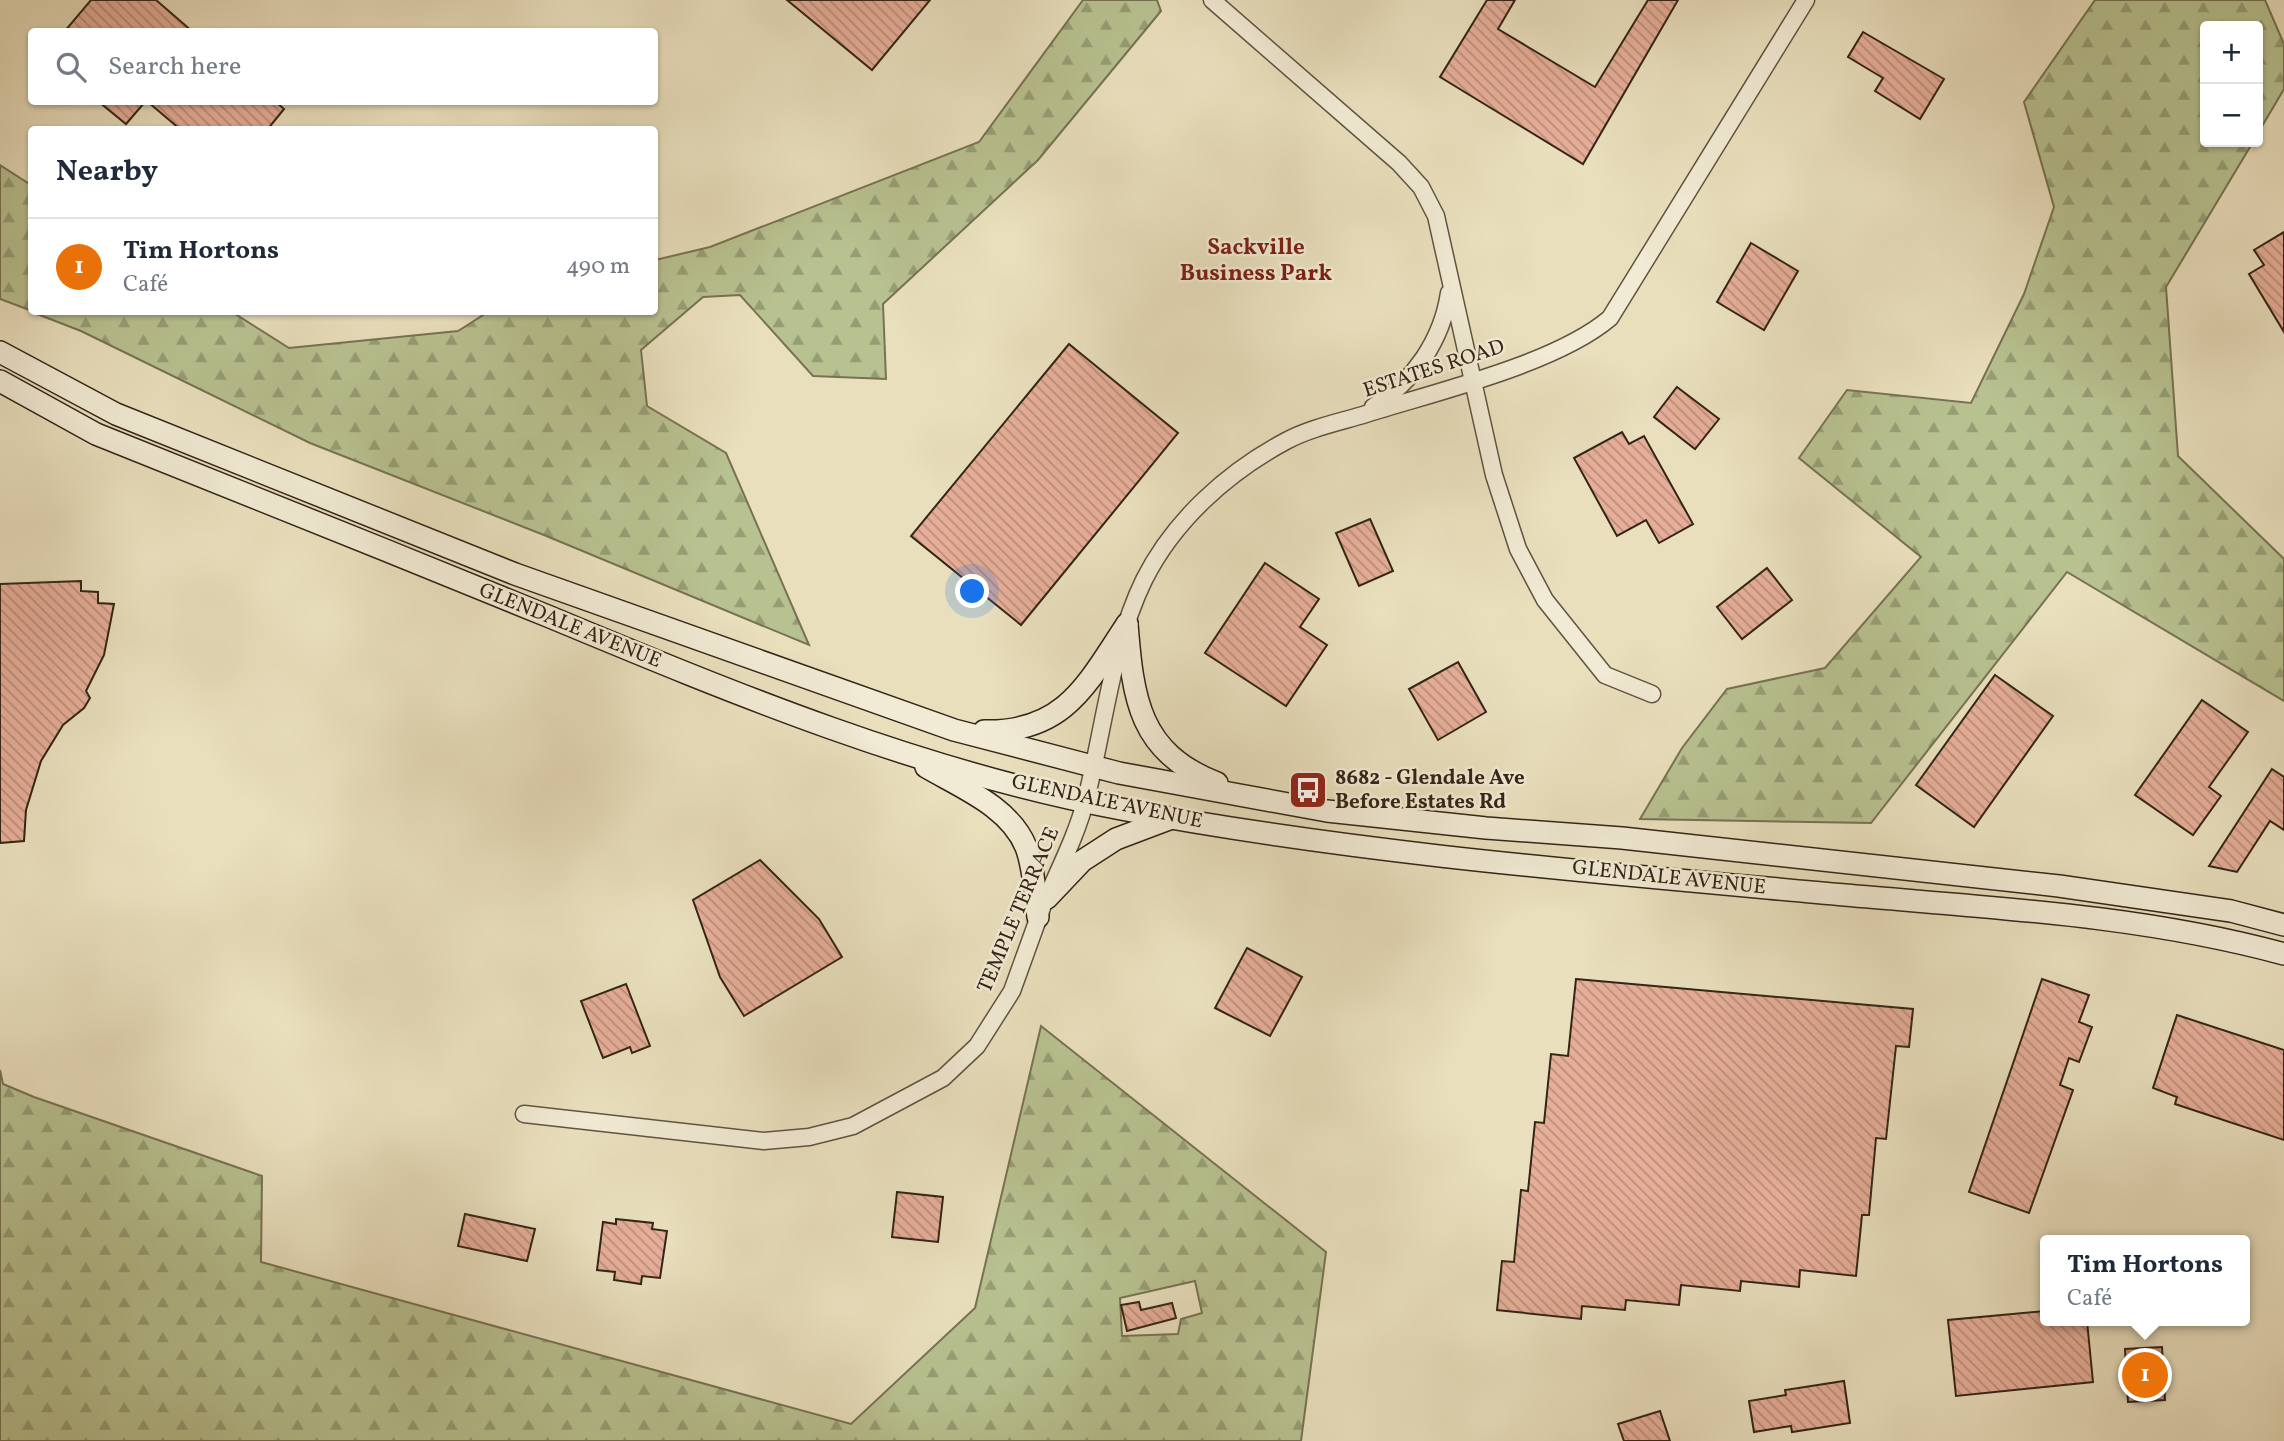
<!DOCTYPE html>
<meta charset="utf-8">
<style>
:root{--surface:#fff;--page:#f6f6f7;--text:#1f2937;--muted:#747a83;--line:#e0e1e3;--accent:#8f2418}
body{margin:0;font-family:Vollkorn,serif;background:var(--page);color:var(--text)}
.controls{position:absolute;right:21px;top:21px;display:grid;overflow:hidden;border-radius:7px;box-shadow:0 2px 5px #0004}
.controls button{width:63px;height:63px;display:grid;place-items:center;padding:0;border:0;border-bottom:2px solid var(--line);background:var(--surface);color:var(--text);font:35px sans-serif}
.you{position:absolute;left:973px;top:592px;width:24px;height:24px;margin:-18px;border:5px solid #fff;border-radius:50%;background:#1a73e8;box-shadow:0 0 0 10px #1a73e833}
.badge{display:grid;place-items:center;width:46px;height:46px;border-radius:50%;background:var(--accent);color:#fff;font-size:23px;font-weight:700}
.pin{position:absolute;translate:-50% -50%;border:4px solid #fff;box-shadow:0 2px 7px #0006}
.popup{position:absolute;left:2040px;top:1235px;width:210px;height:91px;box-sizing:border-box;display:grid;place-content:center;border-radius:7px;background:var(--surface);filter:drop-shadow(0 2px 5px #0005);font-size:23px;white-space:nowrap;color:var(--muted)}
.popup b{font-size:26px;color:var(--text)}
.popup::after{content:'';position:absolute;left:50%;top:100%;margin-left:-14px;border:14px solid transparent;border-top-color:var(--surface)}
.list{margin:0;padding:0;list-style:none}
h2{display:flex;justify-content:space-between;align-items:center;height:91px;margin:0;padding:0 28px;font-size:30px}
h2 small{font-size:23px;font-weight:400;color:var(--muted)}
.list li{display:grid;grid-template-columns:46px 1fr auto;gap:21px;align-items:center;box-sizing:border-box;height:98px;padding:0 28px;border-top:2px solid var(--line)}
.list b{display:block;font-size:26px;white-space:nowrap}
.list p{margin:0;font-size:23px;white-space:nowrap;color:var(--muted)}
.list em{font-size:23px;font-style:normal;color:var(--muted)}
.icon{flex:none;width:38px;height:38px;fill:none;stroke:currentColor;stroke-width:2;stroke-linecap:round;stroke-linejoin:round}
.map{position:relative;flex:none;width:2284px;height:1441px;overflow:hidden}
.search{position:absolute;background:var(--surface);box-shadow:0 2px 5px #0004;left:28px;top:28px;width:630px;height:77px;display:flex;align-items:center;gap:18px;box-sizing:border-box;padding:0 24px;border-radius:7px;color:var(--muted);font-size:26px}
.panel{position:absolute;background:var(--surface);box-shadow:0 2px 5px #0004;left:28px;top:126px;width:630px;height:189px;border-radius:7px}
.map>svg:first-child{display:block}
</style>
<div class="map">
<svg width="2284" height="1441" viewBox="0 0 2284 1441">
<defs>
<pattern id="forest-firs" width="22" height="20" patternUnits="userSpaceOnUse" patternTransform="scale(1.75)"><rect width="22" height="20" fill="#b8c190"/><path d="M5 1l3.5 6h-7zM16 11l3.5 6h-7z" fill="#969d75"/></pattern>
<pattern id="building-back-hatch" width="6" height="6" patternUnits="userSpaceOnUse" patternTransform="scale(1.75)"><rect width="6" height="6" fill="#e6ae98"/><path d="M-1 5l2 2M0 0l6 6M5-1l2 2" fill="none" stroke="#bb8d7b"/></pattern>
</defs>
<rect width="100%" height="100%" fill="#e9dfbd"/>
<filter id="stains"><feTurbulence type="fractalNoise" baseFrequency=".00286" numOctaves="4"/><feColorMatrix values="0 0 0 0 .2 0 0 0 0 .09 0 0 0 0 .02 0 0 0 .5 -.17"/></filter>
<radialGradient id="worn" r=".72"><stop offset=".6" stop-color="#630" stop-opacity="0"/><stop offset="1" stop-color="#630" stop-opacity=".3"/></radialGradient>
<!-- forest -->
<g fill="url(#forest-firs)" stroke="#767253" stroke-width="2" fill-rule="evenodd">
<polygon points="1083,0 1157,0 1161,11 1038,160 883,304 886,379 813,376 740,295 703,297 641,350 647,406 726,453 809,645 544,535 310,443 81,331 32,312 232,312 289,348 458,331 488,312 654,312 655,260 710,247 979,142"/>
<polygon points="2095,0 2265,0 2284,44 2284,89 2258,133 2258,26 2205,26 2205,142 2253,142 2166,287 2178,456 2284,559 2284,701 2067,572 1871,823 1640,819 1682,748 1727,689 1825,668 1921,557 1799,458 1847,390 1971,403 2024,294 2054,207 2024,102"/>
<polygon points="0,165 31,185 32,311 0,299"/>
<path d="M1041,1026l285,226 -25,189h-1301v-371l3,14 31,13 228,79 -1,86 590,162 124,-116zM1195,1281l7,32 -21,6 -3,15 -56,2 -2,-38z"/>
</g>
<!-- building -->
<g fill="url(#building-back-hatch)" stroke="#332416" stroke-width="2">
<polygon points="91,0 156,0 193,32 64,32"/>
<polygon points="787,0 930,0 872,70"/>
<polygon points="1487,0 1515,0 1498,29 1595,87 1648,0 1678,0 1583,164 1440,77"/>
<polygon points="1863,32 1944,79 1920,119 1875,91 1883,78 1848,57"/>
<polygon points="99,102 145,102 126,124"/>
<polygon points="148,102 276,102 284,109 267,130 181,130"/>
<polygon points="2284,232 2284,332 2249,274 2264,265 2254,250"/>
<polygon points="1751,243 1798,271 1764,330 1717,302"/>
<polygon points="1069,344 1178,433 1021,625 911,536"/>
<polygon points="1677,387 1719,419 1695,449 1654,417"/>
<polygon points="1622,432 1629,444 1644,436 1693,524 1659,543 1646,520 1617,536 1574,458"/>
<polygon points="1370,519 1393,571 1359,586 1336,533"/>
<polygon points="1265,563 1319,599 1300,627 1327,645 1286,706 1205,653"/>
<polygon points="1767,568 1792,600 1742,639 1717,607"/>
<polygon points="81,581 81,591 98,592 98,603 114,604 104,655 86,691 90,698 84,708 63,725 41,761 26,810 24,841 0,843 0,584"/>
<polygon points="1458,662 1486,712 1438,740 1409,689"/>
<polygon points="1995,675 2053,716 1974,827 1916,785"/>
<polygon points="2202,700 2248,732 2209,787 2221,796 2193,835 2135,795"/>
<polygon points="2272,769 2284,777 2284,830 2270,821 2237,872 2209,866"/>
<polygon points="760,860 819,919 842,957 744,1016 720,977 693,900"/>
<polygon points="1247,948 1302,977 1270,1036 1215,1008"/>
<polygon points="1576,979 1913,1009 1909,1047 1896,1046 1886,1139 1876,1138 1869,1215 1862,1215 1856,1276 1800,1270 1799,1287 1741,1281 1740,1291 1681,1285 1679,1305 1626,1300 1625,1310 1582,1306 1581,1319 1497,1310 1502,1261 1514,1262 1521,1190 1528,1191 1535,1122 1544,1123 1551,1054 1568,1056"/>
<polygon points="2042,979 2089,995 2079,1022 2092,1027 2079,1062 2069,1058 2060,1085 2073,1090 2029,1213 1969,1192"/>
<polygon points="626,984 650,1046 632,1053 630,1047 603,1058 581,1001"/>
<polygon points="2177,1015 2284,1050 2284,1140 2175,1104 2177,1097 2153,1088"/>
<polygon points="897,1192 943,1197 938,1242 892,1237"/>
<polygon points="465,1214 535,1229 527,1261 458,1246"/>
<polygon points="616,1219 653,1223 652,1229 667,1231 660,1278 642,1276 641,1284 614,1280 615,1272 597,1270 603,1222 616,1224"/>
<polygon points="1139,1302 1141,1310 1172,1303 1176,1318 1127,1331 1121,1305"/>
<polygon points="2045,1311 2045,1321 2087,1321 2093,1382 1956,1396 1948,1320"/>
<polygon points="2162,1347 2165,1400 2128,1402 2125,1349"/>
<polygon points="1844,1381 1850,1423 1792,1432 1791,1426 1754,1432 1749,1401 1786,1395 1785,1390"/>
<polygon points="1660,1411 1670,1441 1624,1441 1618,1424"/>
</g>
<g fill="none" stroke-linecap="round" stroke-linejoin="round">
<defs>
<g id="minor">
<polyline points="1212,0 1399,163 1421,187 1436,216 1494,475 1518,549 1545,600 1605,675 1652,694"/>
<path d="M1373,407c41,-26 69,-67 76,-114"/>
<path d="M1051,888c13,-29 27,-58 35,-89 18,-70 26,-154 58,-219 30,-60 84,-108 142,-139 24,-13 54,-19 80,-27 69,-22 190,-50 244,-96l196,-318"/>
<polyline points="524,1114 764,1141 809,1137 853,1126 943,1078 977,1046 1012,991 1042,908"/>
</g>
<g id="secondary">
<polyline points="0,352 116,414 515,574 954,730 1119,773 1327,811 1486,828 1622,838 2059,886 2231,911 2284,925"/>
<path d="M0,381l96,53c152,61 303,121 454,183 185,77 373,155 571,192 238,45 482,64 724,86 147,13 296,20 439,59"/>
<path d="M1127,624c6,75 12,129 90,159"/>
<path d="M984,731c81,2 103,-47 143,-107"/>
<path d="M926,767c36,21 84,40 100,80 8,21 9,48 12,70"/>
<polyline points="1047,898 1082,861 1116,839 1169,819"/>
</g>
</defs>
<!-- minor casing -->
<use href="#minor" stroke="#605340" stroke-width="19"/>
<!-- secondary casing -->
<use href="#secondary" stroke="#332416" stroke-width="24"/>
<!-- minor -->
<use href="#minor" stroke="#f1ead4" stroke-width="16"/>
<!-- secondary -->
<use href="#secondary" stroke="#f1ead4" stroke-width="21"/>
</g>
<!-- icons -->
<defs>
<symbol id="bus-square" viewBox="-11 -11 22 22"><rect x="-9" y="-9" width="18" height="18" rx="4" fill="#8f2418" stroke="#f1ead4"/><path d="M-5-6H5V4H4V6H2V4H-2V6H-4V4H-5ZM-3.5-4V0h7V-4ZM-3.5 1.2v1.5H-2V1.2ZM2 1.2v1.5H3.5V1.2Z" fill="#fff"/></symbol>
</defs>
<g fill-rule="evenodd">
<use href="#bus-square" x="1286" y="768" width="44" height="44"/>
</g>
<g text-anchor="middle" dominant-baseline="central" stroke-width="5" stroke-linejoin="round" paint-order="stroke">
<!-- street labels -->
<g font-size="21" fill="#332416" stroke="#f1ead4">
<text transform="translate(1434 369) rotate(-18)">ESTATES ROAD</text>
<text transform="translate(570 626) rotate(22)">GLENDALE AVENUE</text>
<text transform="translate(1107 802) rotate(12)">GLENDALE AVENUE</text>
<text transform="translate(1669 878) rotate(6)">GLENDALE AVENUE</text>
<text transform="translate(1019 910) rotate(-67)">TEMPLE TERRACE</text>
</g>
<!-- poi labels -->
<g font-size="21" font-weight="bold" fill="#332416" stroke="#f1ead4" text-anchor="start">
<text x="1335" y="778">8682 - Glendale Ave<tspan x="1335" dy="24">Before Estates Rd</tspan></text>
</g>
<!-- neighbourhood labels -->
<g font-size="23" font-weight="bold" fill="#7a1f14" stroke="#f1ead4">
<text x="1256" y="248">Sackville<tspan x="1256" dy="26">Business Park</tspan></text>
</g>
</g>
<rect width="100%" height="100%" filter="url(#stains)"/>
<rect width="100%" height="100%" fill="url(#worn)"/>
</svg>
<div class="controls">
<button>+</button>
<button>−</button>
</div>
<div class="you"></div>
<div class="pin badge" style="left:2145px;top:1375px;background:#e8710a">1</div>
<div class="popup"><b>Tim Hortons</b>Café</div>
<div class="search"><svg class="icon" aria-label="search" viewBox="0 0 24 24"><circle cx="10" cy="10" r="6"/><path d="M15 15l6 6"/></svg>Search here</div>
<section class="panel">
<h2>Nearby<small></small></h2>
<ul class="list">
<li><span class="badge" style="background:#e8710a">1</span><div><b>Tim Hortons</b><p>Café</p></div><em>490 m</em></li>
</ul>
</section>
</div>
